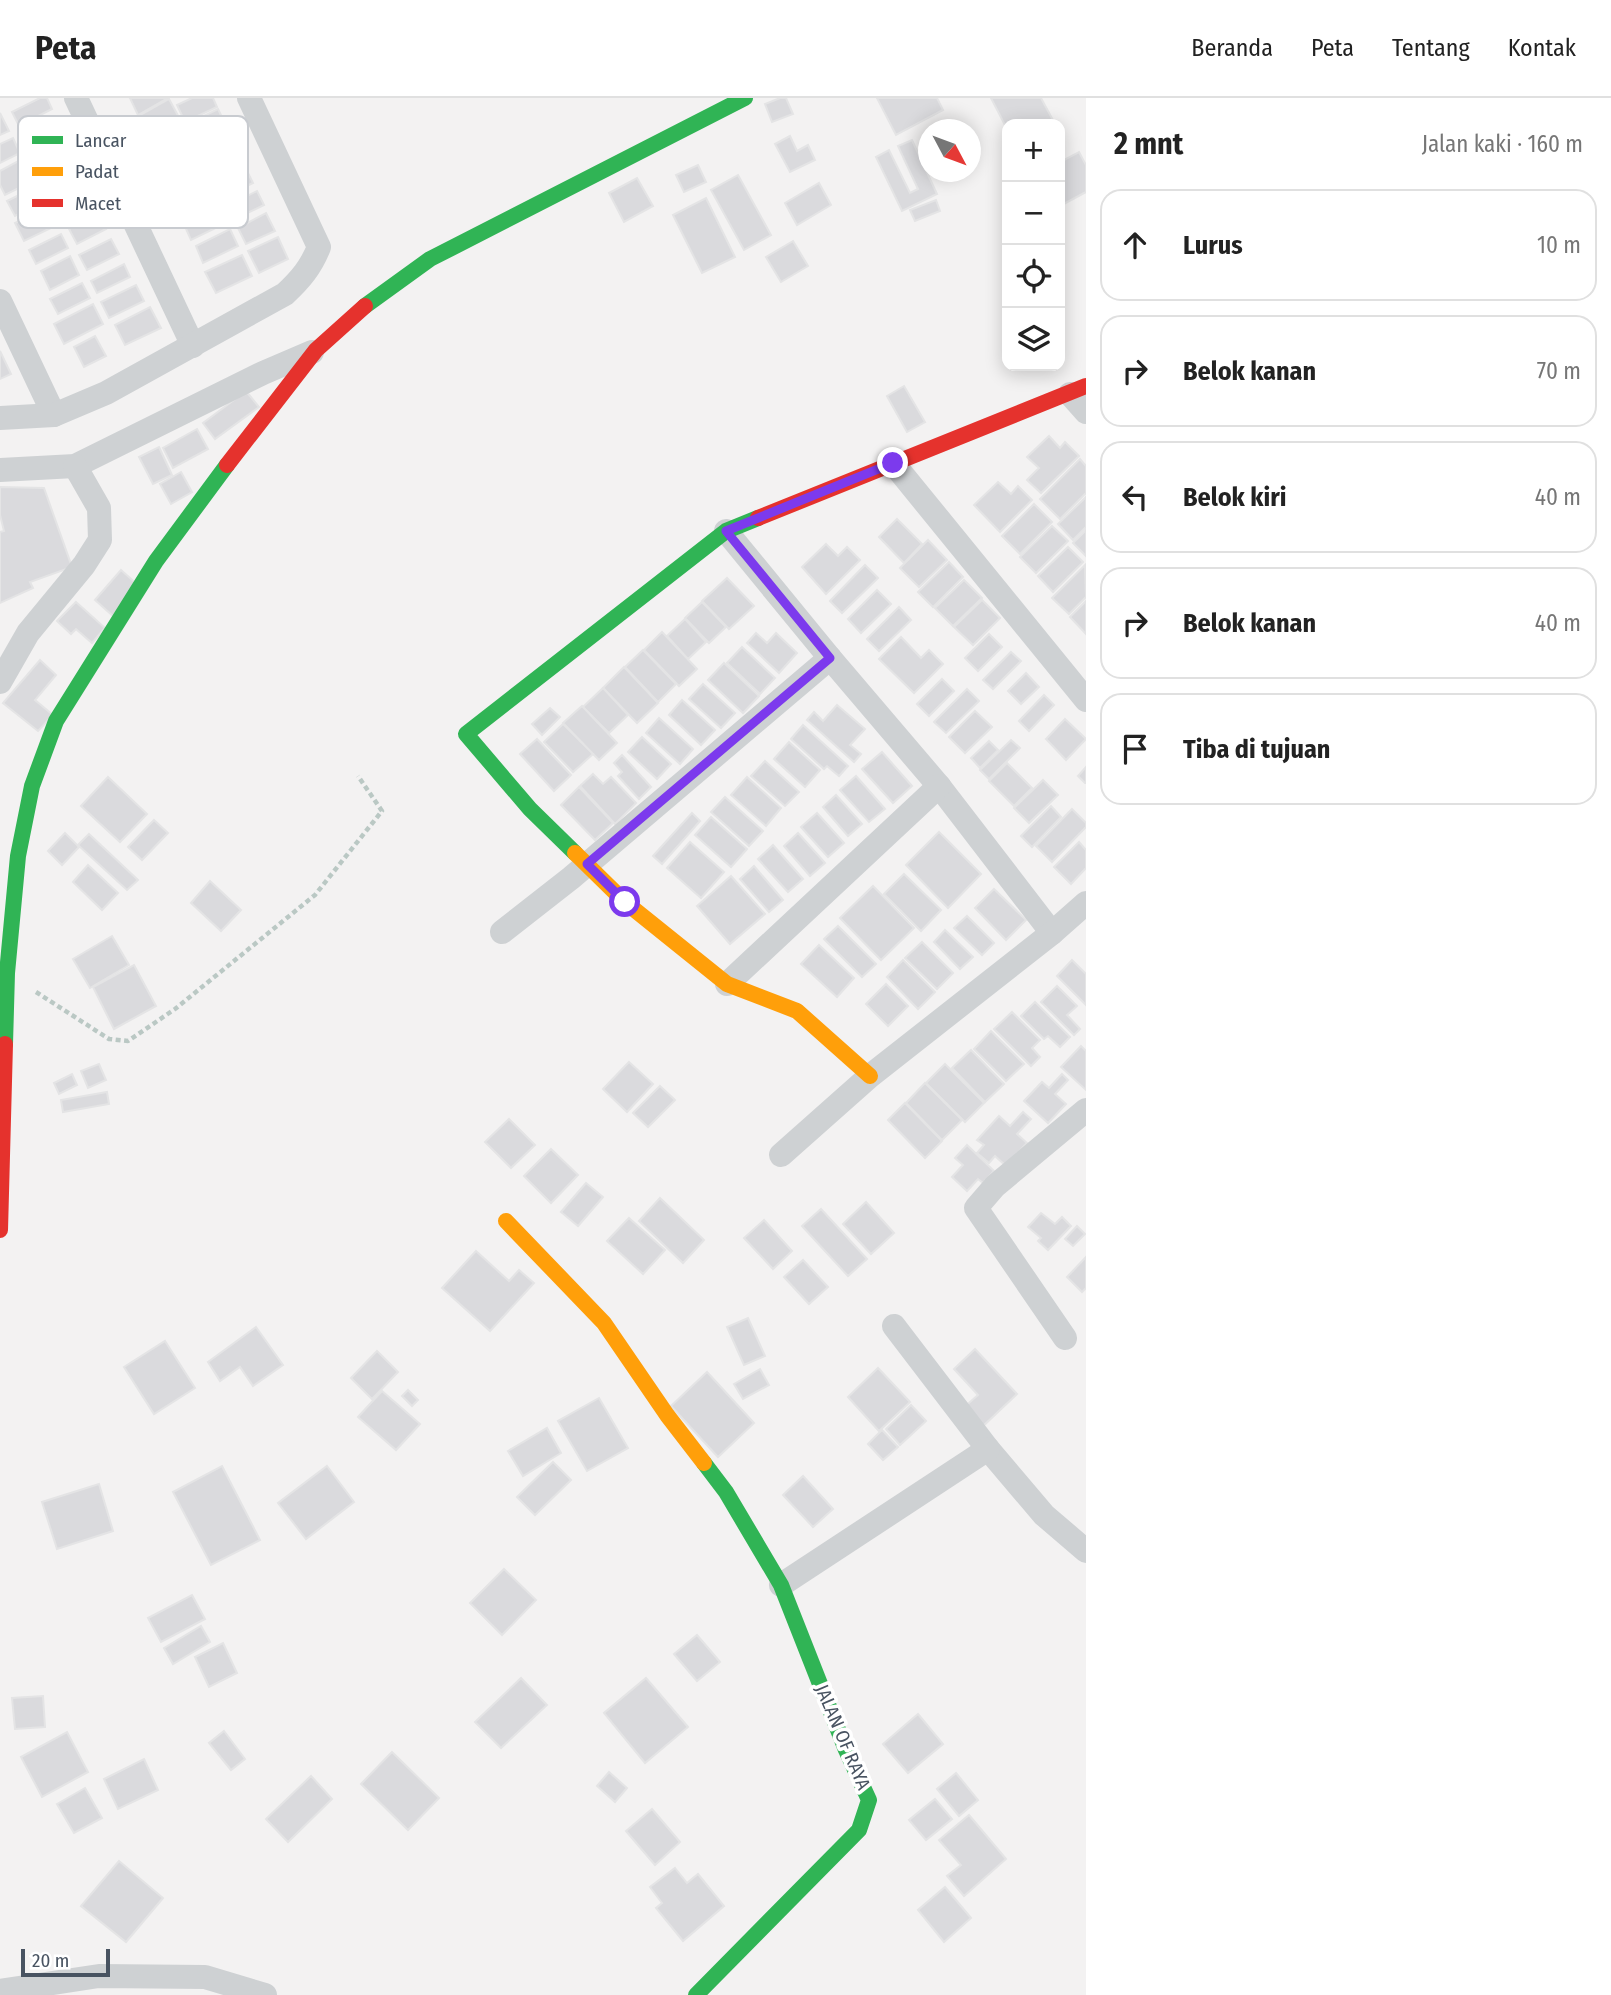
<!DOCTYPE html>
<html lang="id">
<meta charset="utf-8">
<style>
:root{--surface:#fff;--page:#f2f2f2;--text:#222;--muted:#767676;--line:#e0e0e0}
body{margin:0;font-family:"Fira Sans Condensed",sans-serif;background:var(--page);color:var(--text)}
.controls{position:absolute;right:21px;top:21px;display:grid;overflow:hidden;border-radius:14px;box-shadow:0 4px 18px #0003}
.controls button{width:63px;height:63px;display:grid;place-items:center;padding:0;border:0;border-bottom:2px solid var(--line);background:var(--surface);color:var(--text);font:35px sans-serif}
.compass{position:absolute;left:918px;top:21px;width:63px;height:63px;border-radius:50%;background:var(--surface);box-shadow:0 4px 18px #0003;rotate:131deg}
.scale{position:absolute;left:21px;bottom:18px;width:89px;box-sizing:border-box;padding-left:7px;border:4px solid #485361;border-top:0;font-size:19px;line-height:24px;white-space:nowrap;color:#485361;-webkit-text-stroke:5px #fff;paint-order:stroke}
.stop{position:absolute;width:21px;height:21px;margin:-16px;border:5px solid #7c3aed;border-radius:50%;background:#fff}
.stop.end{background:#7c3aed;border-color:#fff;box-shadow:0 2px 7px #0008}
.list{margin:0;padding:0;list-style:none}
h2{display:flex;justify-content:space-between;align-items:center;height:91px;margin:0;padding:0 28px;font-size:30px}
h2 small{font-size:23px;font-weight:400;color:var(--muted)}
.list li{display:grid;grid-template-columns:46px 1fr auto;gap:21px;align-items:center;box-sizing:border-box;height:112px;margin:0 14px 14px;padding:0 14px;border:2px solid var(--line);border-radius:21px}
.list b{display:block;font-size:26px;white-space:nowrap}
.list em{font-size:23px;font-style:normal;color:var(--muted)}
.icon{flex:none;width:38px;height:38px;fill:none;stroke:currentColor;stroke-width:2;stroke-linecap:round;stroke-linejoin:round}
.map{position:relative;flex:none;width:1086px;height:1897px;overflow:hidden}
header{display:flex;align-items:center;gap:42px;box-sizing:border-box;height:98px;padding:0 35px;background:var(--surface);border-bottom:2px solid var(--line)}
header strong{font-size:33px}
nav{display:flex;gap:38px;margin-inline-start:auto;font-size:24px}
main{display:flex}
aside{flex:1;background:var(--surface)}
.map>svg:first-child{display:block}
</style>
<header>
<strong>Peta</strong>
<nav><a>Beranda</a><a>Peta</a><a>Tentang</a><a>Kontak</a></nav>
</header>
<main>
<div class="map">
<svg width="1086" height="1897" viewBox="0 0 1086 1897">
<rect width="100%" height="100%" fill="#f3f2f2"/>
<!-- building -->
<g fill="#dadadd" stroke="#e4e4e5" stroke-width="2">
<polygon points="40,0 47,0 52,11 19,28 12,14"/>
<polygon points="130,0 168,0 138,17"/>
<polygon points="192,0 213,0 217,9 185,24 177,7"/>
<polygon points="780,0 786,0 793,16 772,24 765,6"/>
<polygon points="877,0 937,0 943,12 896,37"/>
<polygon points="991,0 1041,0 1054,24 1007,26 1007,31"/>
<polygon points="169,1 182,25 150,42 137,19"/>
<polygon points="218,11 230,36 199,51 187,26"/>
<polygon points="0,15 9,33 0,37"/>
<polygon points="790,38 797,53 808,47 815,62 790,74 775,46"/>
<polygon points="13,40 20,55 0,65 0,46"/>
<polygon points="912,42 937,96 902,113 876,59 889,52 910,95 918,91 898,48"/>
<polygon points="1079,54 1086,67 1086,94 1060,108 1060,64"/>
<polygon points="22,61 33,83 5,97 0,87 0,73"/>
<polygon points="244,67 253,85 224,99 215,81"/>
<polygon points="698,67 706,84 684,94 676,77"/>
<polygon points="738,77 771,137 744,152 711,92"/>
<polygon points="637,80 653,108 624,124 609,95"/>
<polygon points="819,85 831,107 797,127 785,105"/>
<polygon points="33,90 41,104 15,118 7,103"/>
<polygon points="257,93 264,107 235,121 229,107"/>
<polygon points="706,100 735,159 702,175 673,117"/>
<polygon points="936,102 940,113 915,123 910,112"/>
<polygon points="220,107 228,124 191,142 183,124"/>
<polygon points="46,110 55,128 24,143 15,125"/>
<polygon points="266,115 275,133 246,146 238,130"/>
<polygon points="98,116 106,131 77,146 69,131"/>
<polygon points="230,131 238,148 203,165 196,148"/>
<polygon points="61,136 68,150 36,166 29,152"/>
<polygon points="278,139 288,161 259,175 248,153"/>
<polygon points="111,141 119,156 87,172 79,157"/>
<polygon points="793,143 808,168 781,184 766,159"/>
<polygon points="242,157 252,178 216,195 205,174"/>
<polygon points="70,158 79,177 50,192 41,173"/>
<polygon points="124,166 130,179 97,195 91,183"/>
<polygon points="82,185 90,200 58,216 50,201"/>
<polygon points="136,187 144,203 109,220 101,204"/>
<polygon points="93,206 103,226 64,246 54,226"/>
<polygon points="150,209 161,230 125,247 115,227"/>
<polygon points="95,238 106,258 84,269 74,249"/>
<polygon points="0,253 11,276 0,281"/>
<polygon points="904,288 925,324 907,334 887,298"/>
<polygon points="246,293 259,309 215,341 203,325"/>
<polygon points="197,331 208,351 173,370 163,350"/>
<polygon points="1049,338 1060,350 1065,344 1079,358 1041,395 1027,382 1039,370 1027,359"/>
<polygon points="159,349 172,377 153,386 139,359"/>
<polygon points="1080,361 1086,368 1086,395 1060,421 1040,401"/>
<polygon points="181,374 192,394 171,406 160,386"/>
<polygon points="998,384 1011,396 1018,388 1032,402 1000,434 974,407"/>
<polygon points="0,389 44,390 72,469 30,484 33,490 0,505 0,434 4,433 0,417"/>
<polygon points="1086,399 1086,429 1073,442 1058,426"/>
<polygon points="1034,406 1052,424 1020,456 1002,438"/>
<polygon points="897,421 922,446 904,465 879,439"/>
<polygon points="1052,428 1068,443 1036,475 1020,459"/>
<polygon points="1086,432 1086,458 1073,445"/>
<polygon points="928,442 947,462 919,489 900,470"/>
<polygon points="826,446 838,458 847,449 860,462 826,496 802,469"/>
<polygon points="1068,449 1083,464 1053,494 1038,478"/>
<polygon points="949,464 963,479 933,509 918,494"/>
<polygon points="865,467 878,480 842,515 830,503"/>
<polygon points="1085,467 1086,499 1069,516 1052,500"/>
<polygon points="121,472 139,488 113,518 95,502"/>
<polygon points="727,480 754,508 729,531 702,503"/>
<polygon points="964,482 982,500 953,528 935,510"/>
<polygon points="877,492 891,506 861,535 848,521"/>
<polygon points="982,502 1000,520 973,547 954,529"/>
<polygon points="1086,503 1086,536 1070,519"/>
<polygon points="76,504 105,530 92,545 76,531 71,536 57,523"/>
<polygon points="702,504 726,529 709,545 685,520"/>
<polygon points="899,509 911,522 879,553 867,541"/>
<polygon points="685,521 706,544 688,561 667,538"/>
<polygon points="662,534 697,571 679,588 644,552"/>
<polygon points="756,535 767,545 776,535 797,555 779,575 747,545"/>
<polygon points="989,536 1002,549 978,573 965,560"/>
<polygon points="901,539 921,560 929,552 943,566 914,595 879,561"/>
<polygon points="742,549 775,580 760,596 727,565"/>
<polygon points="643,552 676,586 658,604 625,569"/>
<polygon points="1011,554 1021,563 993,591 983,582"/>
<polygon points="40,562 56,577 35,602 53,617 38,633 3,605"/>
<polygon points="724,565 759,598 743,615 708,582"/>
<polygon points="624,569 658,605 637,625 603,590"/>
<polygon points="1026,575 1039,589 1021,606 1008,593"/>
<polygon points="942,581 954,593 929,618 917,606"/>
<polygon points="703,586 735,615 721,630 689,601"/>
<polygon points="603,590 628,617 609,635 583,609"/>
<polygon points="967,591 979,603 946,635 934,624"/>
<polygon points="1044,597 1054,607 1029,633 1019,623"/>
<polygon points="682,602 715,632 701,647 669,617"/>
<polygon points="837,607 865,631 850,647 861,656 854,664 807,622 814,614 823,623"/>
<polygon points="582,608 617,645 599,662 563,625"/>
<polygon points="550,610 560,619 542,637 532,626"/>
<polygon points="975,613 992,629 965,655 949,639"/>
<polygon points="659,620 693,651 680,666 646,635"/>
<polygon points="1065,621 1086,641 1066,662 1046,641"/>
<polygon points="563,626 593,656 573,674 544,644"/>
<polygon points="803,627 848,668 839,678 827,668 824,671 791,641"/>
<polygon points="642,639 671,666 657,681 628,654"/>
<polygon points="537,641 571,677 554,693 520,656"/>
<polygon points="1011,642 1020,650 989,681 980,672"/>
<polygon points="989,643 998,652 980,670 971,660"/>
<polygon points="789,644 820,672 805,689 774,661"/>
<polygon points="882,654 912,688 893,705 862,671"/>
<polygon points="622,657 651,689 639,701 618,678 622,674 614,665"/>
<polygon points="765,663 799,694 785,708 751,678"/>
<polygon points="1007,665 1032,690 1014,708 989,683"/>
<polygon points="1086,669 1086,685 1085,685 1078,678"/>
<polygon points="593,676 603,686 611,679 636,705 615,726 580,688"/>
<polygon points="856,678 885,711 869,724 840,692"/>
<polygon points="108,679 147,716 120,744 81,708"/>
<polygon points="747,679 781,710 766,728 731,697"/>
<polygon points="1043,682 1058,697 1029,725 1014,710"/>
<polygon points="579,689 613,725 595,742 561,707"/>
<polygon points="836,697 862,726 848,738 823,709"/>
<polygon points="725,699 763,733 749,748 711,714"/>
<polygon points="1051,708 1061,719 1032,749 1021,738"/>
<polygon points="1072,711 1086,725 1086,729 1052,764 1036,748"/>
<polygon points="692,715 700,723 662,766 653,758"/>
<polygon points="817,715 844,745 828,759 801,729"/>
<polygon points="711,719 747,751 731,769 695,737"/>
<polygon points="154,722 168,735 142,762 128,749"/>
<polygon points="939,734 981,776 948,810 906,767"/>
<polygon points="65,735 79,749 62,767 48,753"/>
<polygon points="798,735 825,765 810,778 784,748"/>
<polygon points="89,736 138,782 127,792 78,747"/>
<polygon points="690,744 724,774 701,800 667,770"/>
<polygon points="1079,744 1086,752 1086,770 1071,786 1054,769"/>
<polygon points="773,747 803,781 788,794 758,761"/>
<polygon points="88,767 118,795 102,812 73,784"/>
<polygon points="754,768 783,802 769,814 740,781"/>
<polygon points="904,776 941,812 921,833 884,796"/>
<polygon points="731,778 765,816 730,846 697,808"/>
<polygon points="210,783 241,812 221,833 191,805"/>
<polygon points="873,788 914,830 881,862 840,820"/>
<polygon points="994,791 1026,822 1006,842 975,810"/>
<polygon points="967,818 994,845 982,857 954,830"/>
<polygon points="838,828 876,866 862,879 824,841"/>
<polygon points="945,832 973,859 960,871 934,844"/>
<polygon points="112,838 129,867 90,890 73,861"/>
<polygon points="922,844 953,875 937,891 905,860"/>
<polygon points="819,847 854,880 837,899 801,866"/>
<polygon points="903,862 935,894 918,911 887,879"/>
<polygon points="1072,862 1086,876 1086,907 1057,878"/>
<polygon points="134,867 156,908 114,931 93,889"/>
<polygon points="886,886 908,908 888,928 866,906"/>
<polygon points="1057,888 1077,908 1067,917 1080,931 1074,937 1041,904"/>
<polygon points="1035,904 1070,939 1060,949 1048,938 1044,941 1021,918"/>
<polygon points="1012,914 1040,942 1032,950 1040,959 1031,968 994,931"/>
<polygon points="991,933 1024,966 1006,983 974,951"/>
<polygon points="1081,948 1086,953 1086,992 1061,969"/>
<polygon points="971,952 1004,986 985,1004 952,970"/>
<polygon points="629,964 653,986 627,1014 603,991"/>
<polygon points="99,966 106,982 88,990 81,973"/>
<polygon points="945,966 984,1005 965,1024 926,985"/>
<polygon points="72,976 77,987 59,996 54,985"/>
<polygon points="1062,976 1068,982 1055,996 1066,1006 1048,1025 1024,1003 1042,984 1049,990"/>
<polygon points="925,985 962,1022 942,1042 906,1005"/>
<polygon points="660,988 675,1002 648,1029 633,1015"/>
<polygon points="107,994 109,1006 63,1014 61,1002"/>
<polygon points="905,1005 942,1043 925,1060 888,1022"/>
<polygon points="1023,1014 1031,1021 1017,1036 1027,1045 1006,1068 995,1058 989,1065 977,1055 984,1047 977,1042 999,1018 1010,1028"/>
<polygon points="509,1021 535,1047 511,1070 485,1044"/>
<polygon points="967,1047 994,1073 983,1085 978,1081 967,1093 952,1079 963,1067 955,1060"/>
<polygon points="551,1051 578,1077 551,1105 524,1078"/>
<polygon points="586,1085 603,1099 578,1128 561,1114"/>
<polygon points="660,1100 704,1142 683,1165 639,1123"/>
<polygon points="866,1104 894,1135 871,1156 843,1126"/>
<polygon points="821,1111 867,1161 848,1178 802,1128"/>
<polygon points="1041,1115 1055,1126 1062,1119 1071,1128 1048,1152 1038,1143 1041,1140 1028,1129"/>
<polygon points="629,1120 665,1152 643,1176 607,1143"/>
<polygon points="764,1122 792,1153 773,1171 744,1140"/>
<polygon points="1077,1128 1085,1136 1073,1148 1065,1141"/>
<polygon points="476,1153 509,1183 519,1172 534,1185 490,1233 442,1190"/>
<polygon points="1086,1159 1086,1190 1082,1194 1067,1179"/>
<polygon points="803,1162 828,1189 809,1206 784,1179"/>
<polygon points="748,1220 765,1258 744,1267 727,1229"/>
<polygon points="256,1229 283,1267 253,1288 240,1269 220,1283 208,1264"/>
<polygon points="165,1243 195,1290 154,1316 124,1269"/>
<polygon points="975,1251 1017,1296 981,1330 962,1311 978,1297 954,1271"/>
<polygon points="377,1253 398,1274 372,1301 351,1280"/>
<polygon points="878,1270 910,1304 879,1333 848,1299"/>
<polygon points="760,1271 769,1287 743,1301 734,1286"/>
<polygon points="707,1274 754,1325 718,1359 671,1308"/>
<polygon points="408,1292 418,1302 412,1308 402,1298"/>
<polygon points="382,1293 420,1326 396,1352 358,1319"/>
<polygon points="599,1300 628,1350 587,1373 558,1323"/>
<polygon points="911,1307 926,1323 900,1347 886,1331"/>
<polygon points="547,1330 561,1355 523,1378 508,1353"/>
<polygon points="882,1332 898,1349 883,1362 868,1346"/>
<polygon points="553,1364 571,1382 535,1417 517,1399"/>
<polygon points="222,1368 260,1442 211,1467 173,1394"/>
<polygon points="327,1368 354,1404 306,1441 278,1405"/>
<polygon points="803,1378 833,1411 813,1429 783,1397"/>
<polygon points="99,1386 113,1433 57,1451 42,1404"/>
<polygon points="504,1471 536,1502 502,1537 470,1505"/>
<polygon points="192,1497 205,1521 161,1544 148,1520"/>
<polygon points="201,1528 210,1544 173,1566 164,1550"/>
<polygon points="697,1537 720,1564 697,1583 674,1556"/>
<polygon points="223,1545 237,1575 209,1589 195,1559"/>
<polygon points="521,1580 547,1607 501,1650 475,1624"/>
<polygon points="646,1580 688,1629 645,1665 604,1615"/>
<polygon points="43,1598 45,1629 15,1631 12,1600"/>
<polygon points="918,1616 943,1646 908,1675 883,1646"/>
<polygon points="224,1633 245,1661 231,1672 209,1645"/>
<polygon points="67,1634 88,1674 42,1699 21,1659"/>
<polygon points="392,1654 439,1700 408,1732 361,1686"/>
<polygon points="144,1661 158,1692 118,1711 104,1681"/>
<polygon points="609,1674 627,1690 615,1704 597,1688"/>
<polygon points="956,1675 978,1702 959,1718 937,1691"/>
<polygon points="311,1678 332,1701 288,1744 266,1721"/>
<polygon points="85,1690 102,1720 74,1735 57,1706"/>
<polygon points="935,1701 952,1721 926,1742 909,1722"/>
<polygon points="652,1711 680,1744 655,1767 626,1733"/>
<polygon points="969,1717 1006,1761 964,1798 947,1778 961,1767 939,1742"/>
<polygon points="119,1763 163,1800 126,1844 81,1808"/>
<polygon points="675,1770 687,1785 698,1776 724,1808 683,1843 656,1810 662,1805 650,1789"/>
<polygon points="945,1789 971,1820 944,1844 918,1812"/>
</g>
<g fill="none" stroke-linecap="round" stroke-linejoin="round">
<!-- path -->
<polyline stroke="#bac8c4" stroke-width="4.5" stroke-dasharray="5 3.5" stroke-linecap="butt" points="36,894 109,941 128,943 175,911 315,797 382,713 358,678"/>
<!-- street -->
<g stroke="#ced1d3" stroke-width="24">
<polyline points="76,0 193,248"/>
<polyline points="0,203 54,317"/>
<polyline points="1070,296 1086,314"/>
<path d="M0,320l54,-3 52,-22 179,-99c16,-15 26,-27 34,-47l-70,-149"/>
<polyline points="893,365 1086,602"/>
<polyline points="0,372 75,368 263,275 312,254"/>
<polyline points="726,433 830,560 939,688 1052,835"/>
<polyline points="0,584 28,535 84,467 100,442 99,410 75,368"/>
<polyline points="502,834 571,780 830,560"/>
<polyline points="727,886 939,688"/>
<polyline points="781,1057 870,978 1052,835 1086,805"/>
<polyline points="894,1228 988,1351 1044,1417 1086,1453"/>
<polyline points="1065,1240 976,1110 995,1088 1086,1012"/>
<polyline points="781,1487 988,1351"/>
<polyline points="0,1893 99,1878 205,1879 265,1897"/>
</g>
<!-- fast -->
<g stroke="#30b455" stroke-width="16">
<polyline points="365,208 430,161 745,0"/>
<polyline points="575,755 530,711 466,636 726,433 758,420"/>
<polyline points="5,946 7,875 18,758 32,688 56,623 156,463 227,367"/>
<polyline points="696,1897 859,1732 869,1702 846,1652 781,1487 726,1394 704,1365"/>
</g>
<!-- slow -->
<g stroke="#ff9f0a" stroke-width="16">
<polyline points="575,755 625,804 727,886 797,913 870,978"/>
<polyline points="506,1123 604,1225 667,1317 704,1365"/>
</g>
<!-- jam -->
<g stroke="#e5322d" stroke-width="16">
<polyline points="227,367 316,252 365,208"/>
<polyline points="758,420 1086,288"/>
<polyline points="0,1132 5,946"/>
</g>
</g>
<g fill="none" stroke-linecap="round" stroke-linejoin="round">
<!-- route -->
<polyline stroke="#7c3aed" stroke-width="9" points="625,804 587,766 830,560 726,433 893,365"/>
</g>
<g text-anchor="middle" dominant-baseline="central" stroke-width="7" stroke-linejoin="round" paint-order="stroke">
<!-- street labels -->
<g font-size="19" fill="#485361" stroke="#fff">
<text transform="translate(843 1639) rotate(67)">JALAN OF RAYA</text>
</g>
</g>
<!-- legend -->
<rect x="18" y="18" width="230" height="112" rx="10" fill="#fff" stroke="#c8cbd0" stroke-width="2"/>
<rect x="32" y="38" width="31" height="8" fill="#30b455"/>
<rect x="32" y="69" width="31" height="9" fill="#ff9f0a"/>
<rect x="32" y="101" width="31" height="8" fill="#e5322d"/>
<g font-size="19" fill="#485361">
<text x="75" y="49">Lancar</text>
<text x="75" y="80">Padat</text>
<text x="75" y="112">Macet</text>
</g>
</svg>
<div class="controls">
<button>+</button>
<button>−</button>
<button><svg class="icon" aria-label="locate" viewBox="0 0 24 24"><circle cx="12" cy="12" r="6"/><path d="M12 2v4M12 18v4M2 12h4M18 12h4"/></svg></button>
<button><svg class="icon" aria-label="layers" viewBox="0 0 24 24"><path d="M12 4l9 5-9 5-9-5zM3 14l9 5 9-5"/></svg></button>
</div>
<svg class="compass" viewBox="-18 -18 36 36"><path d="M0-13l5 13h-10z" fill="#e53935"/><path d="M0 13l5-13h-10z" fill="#767676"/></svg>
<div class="scale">20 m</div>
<div class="stop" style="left:625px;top:804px"></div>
<div class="stop end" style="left:893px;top:365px"></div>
</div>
<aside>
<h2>2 mnt<small>Jalan kaki · 160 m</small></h2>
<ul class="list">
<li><svg class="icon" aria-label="ahead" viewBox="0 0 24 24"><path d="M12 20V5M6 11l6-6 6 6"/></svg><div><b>Lurus</b></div><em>10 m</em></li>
<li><svg class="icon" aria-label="right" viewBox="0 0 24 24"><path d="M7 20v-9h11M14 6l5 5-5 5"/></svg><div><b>Belok kanan</b></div><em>70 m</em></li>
<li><svg class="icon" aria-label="left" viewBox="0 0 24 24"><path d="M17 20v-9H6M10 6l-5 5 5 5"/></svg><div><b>Belok kiri</b></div><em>40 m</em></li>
<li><svg class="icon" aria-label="right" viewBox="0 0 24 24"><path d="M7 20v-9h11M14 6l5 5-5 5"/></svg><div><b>Belok kanan</b></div><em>40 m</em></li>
<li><svg class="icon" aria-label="arrive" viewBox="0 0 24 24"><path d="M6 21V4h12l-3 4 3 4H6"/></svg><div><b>Tiba di tujuan</b></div></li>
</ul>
</aside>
</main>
